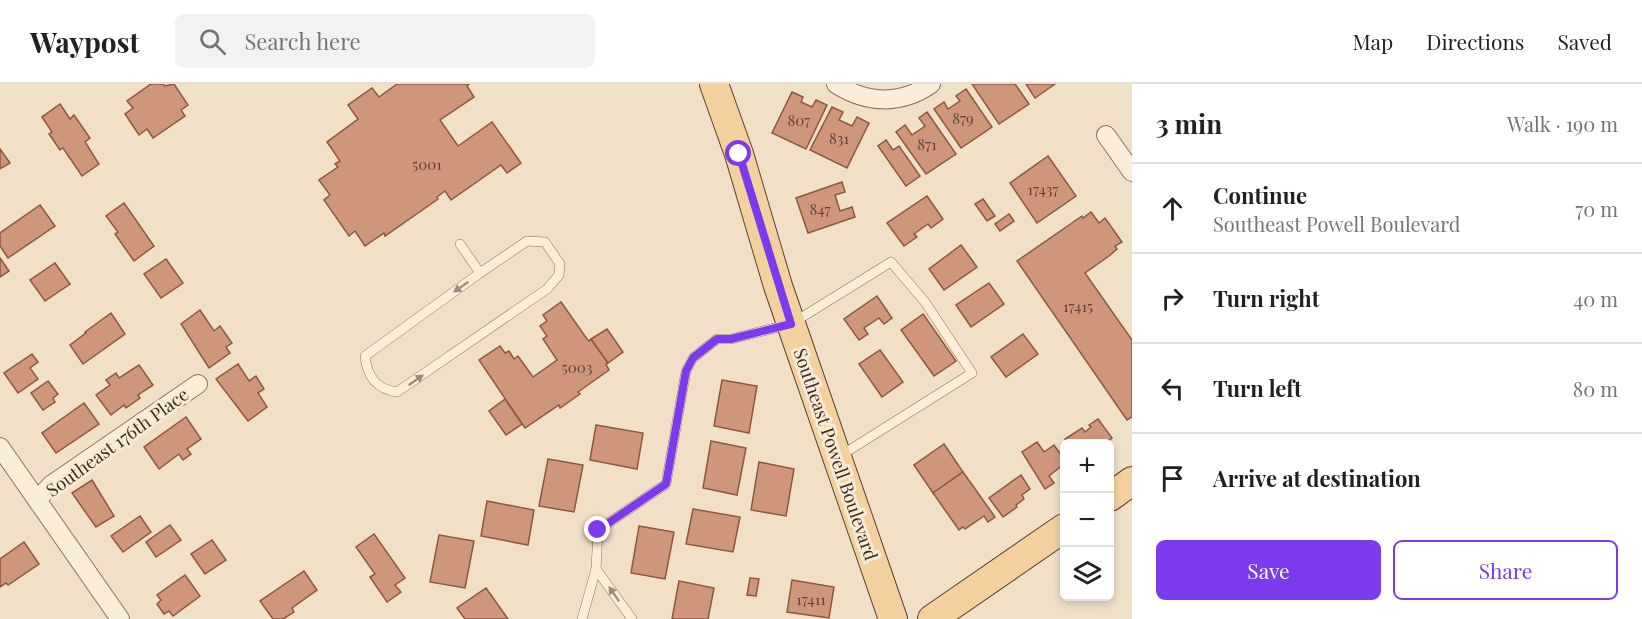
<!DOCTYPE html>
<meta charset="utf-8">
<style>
:root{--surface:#fff;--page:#f2f2f2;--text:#202124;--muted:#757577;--line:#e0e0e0;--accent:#7c3aed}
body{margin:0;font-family:"Playfair Display",serif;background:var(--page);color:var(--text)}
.controls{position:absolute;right:18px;bottom:18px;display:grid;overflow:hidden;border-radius:9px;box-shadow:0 3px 9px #0003}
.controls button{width:54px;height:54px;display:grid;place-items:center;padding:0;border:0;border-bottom:2px solid var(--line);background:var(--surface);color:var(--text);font:30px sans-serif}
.stop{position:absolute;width:18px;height:18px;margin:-14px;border:4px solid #7c3aed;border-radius:50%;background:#fff}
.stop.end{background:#7c3aed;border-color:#fff;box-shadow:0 2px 6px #0008}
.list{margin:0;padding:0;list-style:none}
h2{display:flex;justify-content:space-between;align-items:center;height:78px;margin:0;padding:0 24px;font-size:26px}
h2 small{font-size:20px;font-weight:400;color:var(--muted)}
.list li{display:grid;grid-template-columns:39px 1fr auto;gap:18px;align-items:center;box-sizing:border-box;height:90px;padding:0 24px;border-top:2px solid var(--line)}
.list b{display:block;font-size:22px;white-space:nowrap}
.list p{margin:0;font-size:20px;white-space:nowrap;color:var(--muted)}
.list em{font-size:20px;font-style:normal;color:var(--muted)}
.actions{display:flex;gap:12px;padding:18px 24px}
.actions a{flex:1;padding:14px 0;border:2px solid var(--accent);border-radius:9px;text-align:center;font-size:21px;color:var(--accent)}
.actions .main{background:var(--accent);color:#fff}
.icon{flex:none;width:33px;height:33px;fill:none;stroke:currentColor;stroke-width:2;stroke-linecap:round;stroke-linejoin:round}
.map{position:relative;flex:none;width:1132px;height:535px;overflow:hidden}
header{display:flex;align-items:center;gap:36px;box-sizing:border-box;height:84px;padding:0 30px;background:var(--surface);border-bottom:2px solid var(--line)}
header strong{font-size:28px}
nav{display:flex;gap:33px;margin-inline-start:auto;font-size:21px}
.search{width:420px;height:54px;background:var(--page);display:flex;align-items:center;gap:15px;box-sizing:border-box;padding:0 21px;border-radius:9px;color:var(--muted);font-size:22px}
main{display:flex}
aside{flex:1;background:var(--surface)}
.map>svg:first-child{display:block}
</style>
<header>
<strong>Waypost</strong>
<div class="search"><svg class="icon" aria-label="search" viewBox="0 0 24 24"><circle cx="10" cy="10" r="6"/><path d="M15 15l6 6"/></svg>Search here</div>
<nav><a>Map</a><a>Directions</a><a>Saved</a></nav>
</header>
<main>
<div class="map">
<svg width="1132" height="535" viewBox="0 0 1132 535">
<rect width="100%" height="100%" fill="#f0e0c7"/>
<!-- building -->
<g fill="#cf967c" stroke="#8d5740" stroke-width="1.5">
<polygon points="151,0 163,0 165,2 174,0 188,21 181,26 185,32 153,54 147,45 139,51 125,30 133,24 127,17"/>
<polygon points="397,0 469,0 467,2 474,13 440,36 458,62 492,38 521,79 507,89 501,81 451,116 445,107 437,113 438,115 385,152 384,149 365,162 355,147 349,152 324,116 330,111 319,96 338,83 335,80 340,77 327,58 358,35 348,21 372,4 379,13"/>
<polygon points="972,0 1015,0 1029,20 999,40"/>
<polygon points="1026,0 1055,0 1035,14"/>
<polygon points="966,5 992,43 961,64 934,25 944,18 948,25 960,17 956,12"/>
<polygon points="792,8 803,13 801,18 812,23 816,16 827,21 806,65 772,49"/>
<polygon points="60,20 70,35 74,31 90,54 85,58 99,80 82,92 63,64 60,66 49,50 52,48 42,33"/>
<polygon points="832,23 843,28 839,36 852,42 857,33 869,39 847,84 810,66"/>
<polygon points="927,28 956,70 926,90 896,48 905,41 912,51 925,42 919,34"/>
<polygon points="886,56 893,66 899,62 920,92 906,102 878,62"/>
<polygon points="0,65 10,79 0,85"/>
<polygon points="1048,72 1076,112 1037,139 1010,99"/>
<polygon points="842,98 845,108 835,111 840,127 852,123 855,133 808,149 796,114"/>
<polygon points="927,112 943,135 931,144 928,140 914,150 917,153 904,162 887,139"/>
<polygon points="983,115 995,132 987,137 975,120"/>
<polygon points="124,119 154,162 134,177 115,150 118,148 106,132"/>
<polygon points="40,121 55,142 8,174 0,162 0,149"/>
<polygon points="1091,128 1099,139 1105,134 1122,158 1115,162 1117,165 1109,172 1085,189 1132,256 1132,333 1127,336 1017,177 1082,132 1083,134"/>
<polygon points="1009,130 1014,137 1000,147 995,140"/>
<polygon points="961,161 977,183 944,206 929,185"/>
<polygon points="0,174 9,187 0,193"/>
<polygon points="166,175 183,199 161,214 144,190"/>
<polygon points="55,179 70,200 45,217 30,196"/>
<polygon points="989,199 1004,220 971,243 956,221"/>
<polygon points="877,212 892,234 884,240 879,234 864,244 868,250 859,256 844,235"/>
<polygon points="561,218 587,255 589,257 591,255 608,279 606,280 609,286 578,308 580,310 560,324 559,321 525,344 479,276 500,262 505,269 509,267 514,275 518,272 533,293 557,276 543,255 547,252 540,242 547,237 543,231"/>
<polygon points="200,226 214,247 220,242 232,259 226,263 230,269 209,284 181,240"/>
<polygon points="111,229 125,250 83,280 70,261 86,249 85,248"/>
<polygon points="923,230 956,277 934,292 901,246"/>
<polygon points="607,245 623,268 608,279 591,255"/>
<polygon points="1023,250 1038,270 1006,293 991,273"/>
<polygon points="880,266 903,298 882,313 859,280"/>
<polygon points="32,270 38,278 30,284 38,295 18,309 4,289"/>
<polygon points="238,280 249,297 256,292 264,305 258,309 267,323 248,337 216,295"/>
<polygon points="139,281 153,301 138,311 140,314 126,324 124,321 111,331 96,311 110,301 106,296 116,289 119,294"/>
<polygon points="722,296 757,302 749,349 714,342"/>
<polygon points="48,297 58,310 53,314 55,318 43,326 31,309"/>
<polygon points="505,315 522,340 506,351 489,327"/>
<polygon points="84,319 99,340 56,369 42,349"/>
<polygon points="186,333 201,355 187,365 191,370 183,376 179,370 159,385 144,363"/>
<polygon points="1098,335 1112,354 1104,360 1100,356 1094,360 1067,360 1065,355 1082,344 1085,348 1091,343 1089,341"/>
<polygon points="596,341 643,349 637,385 590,376"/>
<polygon points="711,357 746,364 737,411 703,404"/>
<polygon points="1037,358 1044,368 1054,361 1064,375 1064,380 1049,392 1054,399 1045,405 1022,368"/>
<polygon points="944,360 963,388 933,409 914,381"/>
<polygon points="548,375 583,381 574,428 539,422"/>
<polygon points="759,378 794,385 786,432 751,426"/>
<polygon points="963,388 995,433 988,438 984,432 965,445 963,443 959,446 933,409"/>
<polygon points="1021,391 1030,405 1022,411 1024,415 1016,421 1017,423 1003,433 989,414"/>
<polygon points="92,396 114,432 96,443 72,409"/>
<polygon points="487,417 534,426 528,461 481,452"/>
<polygon points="693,425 740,433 733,468 686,460"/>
<polygon points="140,432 151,448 123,468 111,452"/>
<polygon points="170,441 181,456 156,473 146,458"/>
<polygon points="639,442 674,448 665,495 631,489"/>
<polygon points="374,450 405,494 395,501 401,508 387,518 370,493 375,490 356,463"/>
<polygon points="439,451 474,457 465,504 430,498"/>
<polygon points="212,456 226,476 205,490 191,470"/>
<polygon points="24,458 39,480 8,501 6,499 0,503 0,475"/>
<polygon points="304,487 317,506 292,524 294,528 283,535 273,535 260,517"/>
<polygon points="185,491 200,512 173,532 169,527 164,530 157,520 161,516 157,511"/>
<polygon points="750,494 759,495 756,512 747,511"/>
<polygon points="792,496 834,503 829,534 787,528"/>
<polygon points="679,497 714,504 708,535 672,535"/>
<polygon points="486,504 508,535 465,535 457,524"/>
</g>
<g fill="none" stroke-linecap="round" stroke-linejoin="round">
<defs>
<g id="lane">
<path d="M460,160l20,29 -115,83c2,20 11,33 32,36l150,-103 12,-14 1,-11 -15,-22 -18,-1 -47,32"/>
<polyline points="596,485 632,535"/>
<polyline points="582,535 596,485 598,446 666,400 686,287 693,274 717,255 731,255 791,240 891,178 925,218 972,289 840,372"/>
</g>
<g id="street">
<path d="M836,0c31,20 65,21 95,0"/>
<polyline points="1106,51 1132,88"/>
<polyline points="0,363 120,535"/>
<polyline points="37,416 51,401 198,300"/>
</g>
<g id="primary">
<polyline points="714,0 739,70 778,202 893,535"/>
<polyline points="1110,413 1132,397"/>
<polyline points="932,535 1064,444"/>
</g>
</defs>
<!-- lane casing -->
<use href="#lane" stroke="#8d715b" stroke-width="10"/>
<!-- street casing -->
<use href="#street" stroke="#8d715b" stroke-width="20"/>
<!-- primary casing -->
<use href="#primary" stroke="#5a3f2f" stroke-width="30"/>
<!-- lane -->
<use href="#lane" stroke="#faeedb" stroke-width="9"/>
<!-- street -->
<use href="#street" stroke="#faeedb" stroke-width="18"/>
<!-- primary -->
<use href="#primary" stroke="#f3d19f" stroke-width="28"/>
</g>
<!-- one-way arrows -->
<defs><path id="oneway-solid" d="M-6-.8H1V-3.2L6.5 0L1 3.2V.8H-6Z" transform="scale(1.5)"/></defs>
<g fill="#9b8c7e">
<use href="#oneway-solid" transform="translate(461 203) rotate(145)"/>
<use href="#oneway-solid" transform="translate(416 296) rotate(-35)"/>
<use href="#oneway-solid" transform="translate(614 510) rotate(-125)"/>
</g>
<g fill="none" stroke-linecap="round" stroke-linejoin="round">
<!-- route -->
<polyline stroke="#7c3aed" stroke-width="8" points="598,446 666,400 686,287 693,274 717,255 731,255 791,240 739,70"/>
</g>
<g text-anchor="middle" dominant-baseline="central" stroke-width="6" stroke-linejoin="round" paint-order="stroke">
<!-- number labels -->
<g font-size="15" fill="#614637">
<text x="963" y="34">879</text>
<text x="799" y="36">807</text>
<text x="839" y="54">831</text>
<text x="927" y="60">871</text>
<text x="427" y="80">5001</text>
<text x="1043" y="105">17437</text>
<text x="820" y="125">847</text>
<text x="1078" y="222">17415</text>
<text x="577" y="283">5003</text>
<text x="811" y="515">17411</text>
</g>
<!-- street labels -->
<g font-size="18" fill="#3c2b20" stroke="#f7ebd7">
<text transform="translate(117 358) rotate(-36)">Southeast 176th Place</text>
<text transform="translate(836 370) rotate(71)">Southeast Powell Boulevard</text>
</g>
</g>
</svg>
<div class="controls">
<button>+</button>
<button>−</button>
<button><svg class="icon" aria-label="layers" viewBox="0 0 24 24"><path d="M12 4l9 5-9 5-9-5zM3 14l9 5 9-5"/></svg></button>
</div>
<div class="stop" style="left:739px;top:70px"></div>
<div class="stop end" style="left:598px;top:446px"></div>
</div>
<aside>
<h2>3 min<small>Walk · 190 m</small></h2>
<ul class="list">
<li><svg class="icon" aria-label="ahead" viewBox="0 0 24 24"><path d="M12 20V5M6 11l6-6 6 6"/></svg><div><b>Continue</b><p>Southeast Powell Boulevard</p></div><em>70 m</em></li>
<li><svg class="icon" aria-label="right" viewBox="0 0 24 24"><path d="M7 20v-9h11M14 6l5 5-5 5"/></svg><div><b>Turn right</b></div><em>40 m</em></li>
<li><svg class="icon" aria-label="left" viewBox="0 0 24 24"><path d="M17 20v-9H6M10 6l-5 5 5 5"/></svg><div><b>Turn left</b></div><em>80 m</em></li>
<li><svg class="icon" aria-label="arrive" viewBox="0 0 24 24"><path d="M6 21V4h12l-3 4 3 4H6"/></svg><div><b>Arrive at destination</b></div></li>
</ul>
<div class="actions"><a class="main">Save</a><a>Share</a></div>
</aside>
</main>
